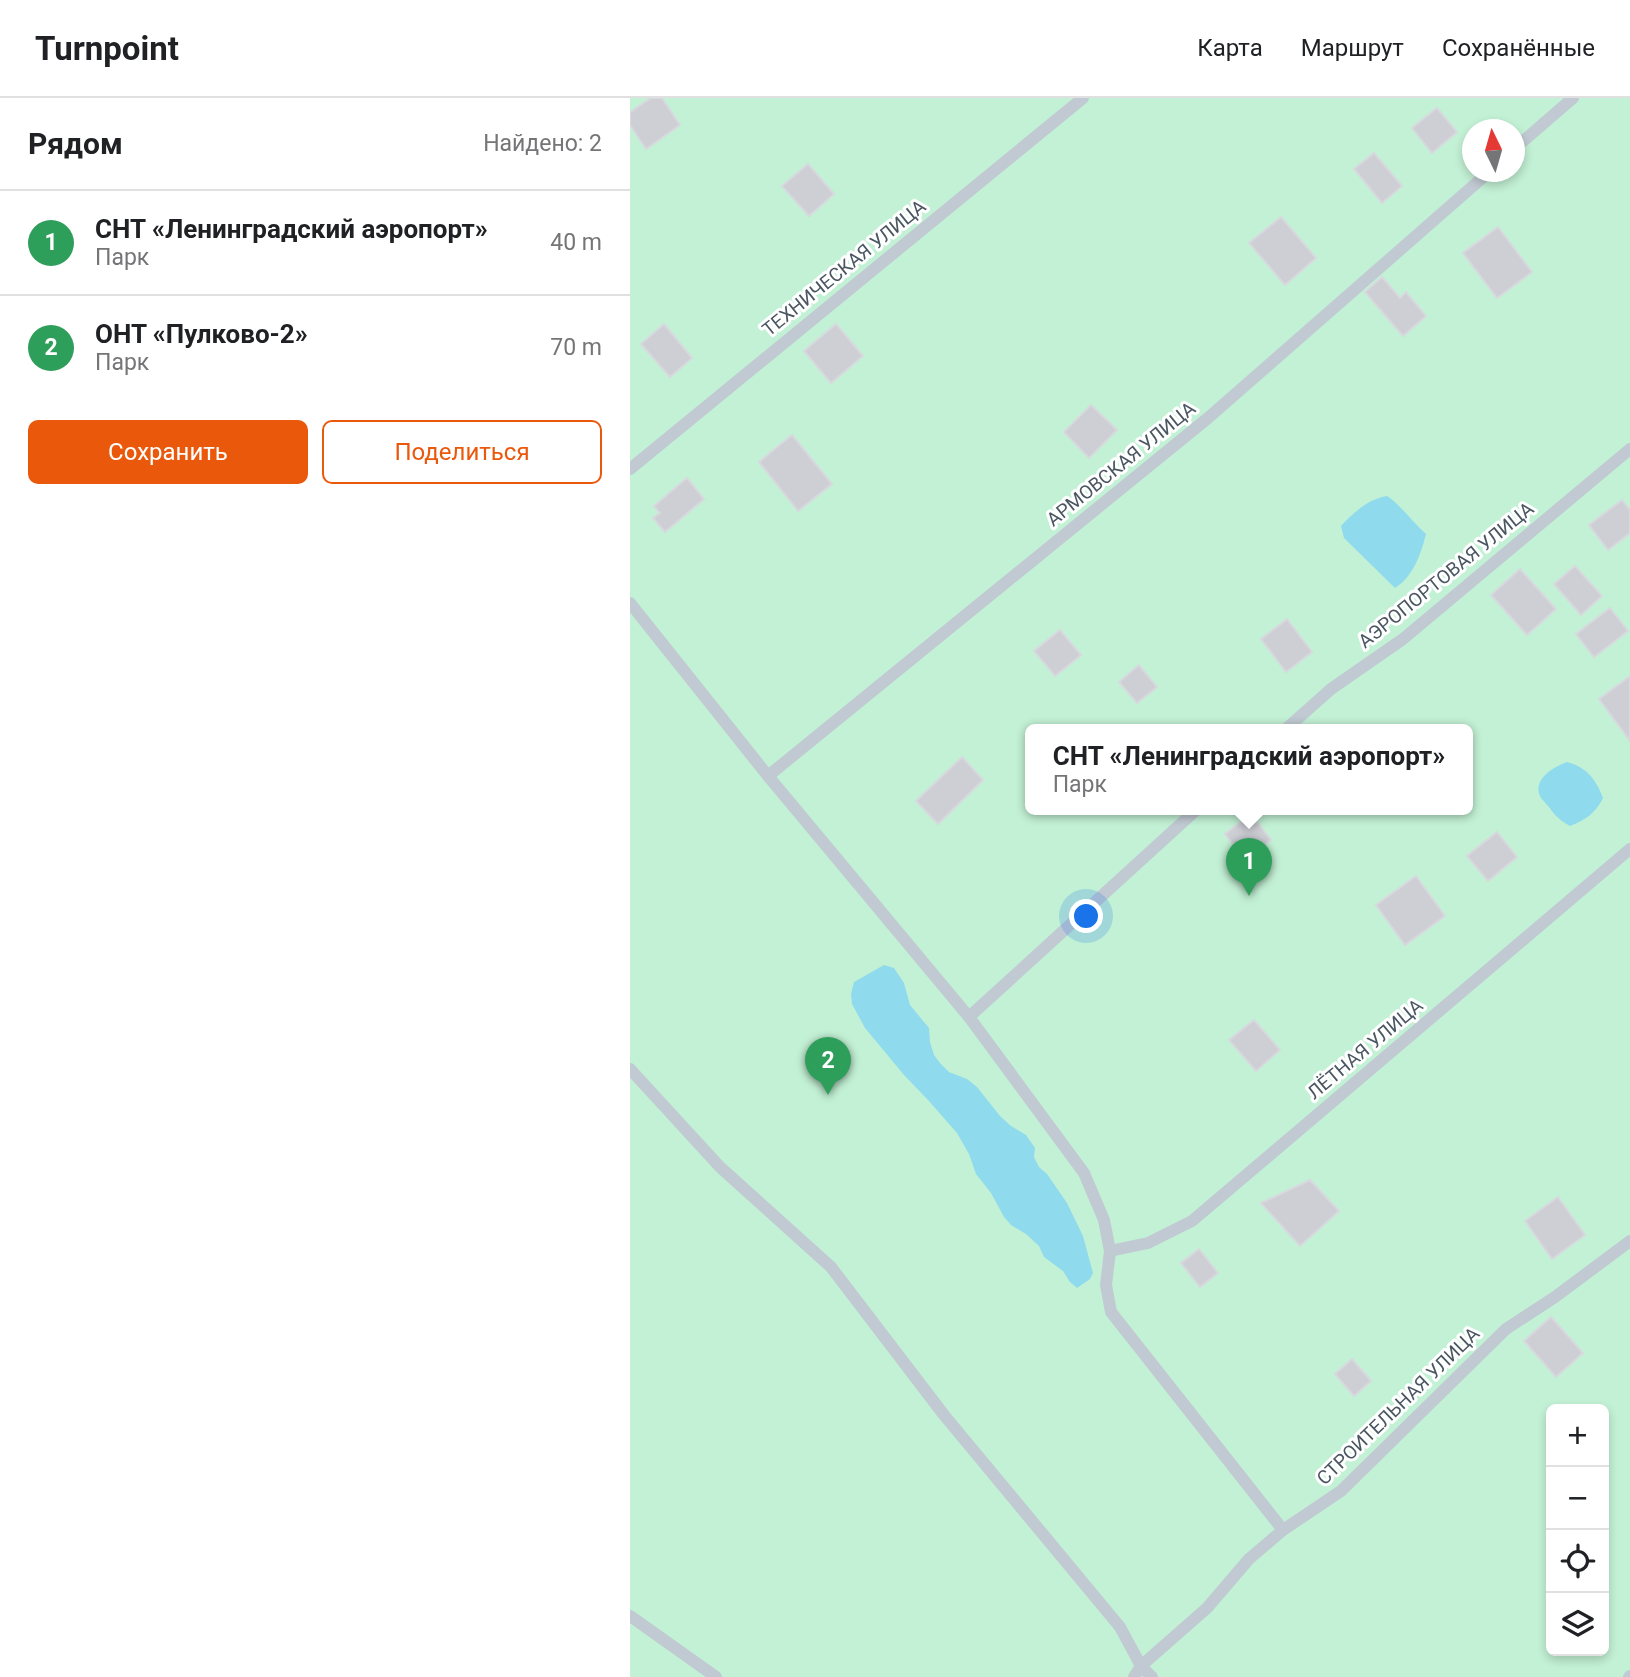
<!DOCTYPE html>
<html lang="ru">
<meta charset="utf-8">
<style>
:root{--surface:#fff;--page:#f6f6f6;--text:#202124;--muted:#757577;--line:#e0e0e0;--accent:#ea580c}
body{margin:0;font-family:Roboto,sans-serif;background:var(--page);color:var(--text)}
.controls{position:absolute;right:21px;bottom:21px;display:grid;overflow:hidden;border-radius:10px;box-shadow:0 4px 10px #0003}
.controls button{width:63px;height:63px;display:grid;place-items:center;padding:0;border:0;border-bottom:2px solid var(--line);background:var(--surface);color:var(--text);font:35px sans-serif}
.compass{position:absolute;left:832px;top:21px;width:63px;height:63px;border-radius:50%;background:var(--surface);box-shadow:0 4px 10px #0003;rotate:355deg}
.you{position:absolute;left:457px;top:819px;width:24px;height:24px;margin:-18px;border:5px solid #fff;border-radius:50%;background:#1a73e8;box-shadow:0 0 0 10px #1a73e833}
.badge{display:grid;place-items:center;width:46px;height:46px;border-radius:50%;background:var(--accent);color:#fff;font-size:23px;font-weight:700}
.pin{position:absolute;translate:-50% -58px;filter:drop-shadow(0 2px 4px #0008)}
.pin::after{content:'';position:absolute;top:37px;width:24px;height:21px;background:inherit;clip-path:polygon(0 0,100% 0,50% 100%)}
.popup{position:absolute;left:395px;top:626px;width:448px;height:91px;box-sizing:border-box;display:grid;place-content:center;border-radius:10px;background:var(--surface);filter:drop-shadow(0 2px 5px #0005);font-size:23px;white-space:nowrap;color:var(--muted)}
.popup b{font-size:26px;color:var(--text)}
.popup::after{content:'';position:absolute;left:50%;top:100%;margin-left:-14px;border:14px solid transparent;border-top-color:var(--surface)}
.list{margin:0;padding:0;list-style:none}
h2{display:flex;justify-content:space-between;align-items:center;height:91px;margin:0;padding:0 28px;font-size:30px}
h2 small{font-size:23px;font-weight:400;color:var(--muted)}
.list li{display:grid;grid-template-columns:46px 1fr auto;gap:21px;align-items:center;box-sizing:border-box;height:105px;padding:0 28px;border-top:2px solid var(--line)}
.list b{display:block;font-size:26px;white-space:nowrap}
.list p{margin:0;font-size:23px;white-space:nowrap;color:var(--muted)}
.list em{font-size:23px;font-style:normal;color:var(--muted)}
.actions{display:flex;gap:14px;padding:21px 28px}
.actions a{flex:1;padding:16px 0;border:2px solid var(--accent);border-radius:10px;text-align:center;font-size:24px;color:var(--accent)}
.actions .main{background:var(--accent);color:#fff}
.icon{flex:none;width:38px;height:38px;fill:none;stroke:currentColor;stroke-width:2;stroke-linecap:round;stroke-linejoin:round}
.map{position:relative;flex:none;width:1000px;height:1579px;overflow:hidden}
header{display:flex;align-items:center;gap:42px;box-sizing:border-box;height:98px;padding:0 35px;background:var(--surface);border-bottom:2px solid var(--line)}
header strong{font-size:33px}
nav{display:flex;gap:38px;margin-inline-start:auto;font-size:24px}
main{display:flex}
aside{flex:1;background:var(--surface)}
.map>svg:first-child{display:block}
</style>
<header>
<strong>Turnpoint</strong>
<nav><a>Карта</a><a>Маршрут</a><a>Сохранённые</a></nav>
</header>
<main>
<aside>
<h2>Рядом<small>Найдено: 2</small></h2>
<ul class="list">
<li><span class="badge" style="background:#2e9e5b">1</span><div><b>СНТ «Ленинградский аэропорт»</b><p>Парк</p></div><em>40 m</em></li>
<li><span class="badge" style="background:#2e9e5b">2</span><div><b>ОНТ «Пулково-2»</b><p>Парк</p></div><em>70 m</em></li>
</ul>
<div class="actions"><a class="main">Сохранить</a><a>Поделиться</a></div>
</aside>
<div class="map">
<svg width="1000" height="1579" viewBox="0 0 1000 1579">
<rect width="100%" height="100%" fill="#f5f3f3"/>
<!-- green -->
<path fill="#c3f1d5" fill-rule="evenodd" d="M0,0h1000v1579h-1000zM842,32h42v42h-42zM400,632h438v80h-438zM921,1311h53v242h-53z"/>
<!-- water -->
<g fill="#90daee">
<path d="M757,398c15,10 25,26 39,38 -5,20 -13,43 -31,54l-51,-50 -3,-12c12,-13 27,-27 46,-30z"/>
<path d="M937,664c19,5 29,17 36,36 -7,15 -18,22 -33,28 -9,-5 -15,-10 -21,-19 -1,-1 -7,-8 -8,-9 -10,-18 12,-31 26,-36z"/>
<polygon points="254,867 264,870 274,885 280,907 299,930 300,944 304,957 310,965 319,974 337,981 347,989 370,1018 381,1028 396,1037 405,1050 404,1059 409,1069 417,1076 437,1105 453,1138 463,1175 460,1181 447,1190 440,1184 433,1173 414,1159 409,1148 396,1136 381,1127 374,1119 361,1095 346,1076 339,1056 327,1035 298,1002 274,977 235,930 222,906 221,896 224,884"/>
</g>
<!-- building -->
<g fill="#cdcfd5" stroke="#d7d9de" stroke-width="2">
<polygon points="21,0 32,0 50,27 16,51 0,27 0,14"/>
<polygon points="807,10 827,34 802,55 782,30"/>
<polygon points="744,55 772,88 752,105 724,71"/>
<polygon points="178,66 204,96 179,118 152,88"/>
<polygon points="651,119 686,160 655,187 619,145"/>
<polygon points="868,129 902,174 867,200 833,155"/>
<polygon points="752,179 770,200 776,194 796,218 773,238 735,194"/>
<polygon points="34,226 62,260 40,279 11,246"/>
<polygon points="206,226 233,258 201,285 174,253"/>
<polygon points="461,307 487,332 459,360 434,334"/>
<polygon points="162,337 202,386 168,413 129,364"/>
<polygon points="57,380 74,401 35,434 23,420 30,415 24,408"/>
<polygon points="992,402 1000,412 1000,435 978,452 959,427"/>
<polygon points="945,468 972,498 951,517 924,486"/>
<polygon points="890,471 926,511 897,537 861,497"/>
<polygon points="980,510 998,533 964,559 946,536"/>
<polygon points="657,521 682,554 656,574 631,541"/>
<polygon points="430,532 451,557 425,578 404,553"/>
<polygon points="509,567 527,589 507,605 489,584"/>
<polygon points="1000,578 1000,643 969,601"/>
<polygon points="332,659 353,682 308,726 286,703"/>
<polygon points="621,716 641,742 615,762 595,736"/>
<polygon points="867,734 887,759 858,783 837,758"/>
<polygon points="786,778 815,818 775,847 746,807"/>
<polygon points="624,922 650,952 626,973 599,942"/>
<polygon points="680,1082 709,1113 670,1148 631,1105"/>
<polygon points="928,1099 955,1137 922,1161 895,1123"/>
<polygon points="569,1151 588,1175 570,1189 551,1165"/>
<polygon points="921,1219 953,1255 926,1279 894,1243"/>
<polygon points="722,1261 741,1283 724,1298 705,1276"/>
</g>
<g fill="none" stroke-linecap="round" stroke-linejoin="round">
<!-- service -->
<g stroke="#c1cad2" stroke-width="12">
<polyline points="884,51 943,0"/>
<polyline points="0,371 453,0"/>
<polyline points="0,505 138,678 339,919 454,1075 474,1122 480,1153 476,1187 481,1214 653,1432"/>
<polyline points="655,632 701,591 773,541 1000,351"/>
<polyline points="138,678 578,320 859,74"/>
<polyline points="339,919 566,712"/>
<polyline points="0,971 90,1069 201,1169 314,1317 490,1529 511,1568 522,1579"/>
<polyline points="480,1153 518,1145 562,1123 1000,751"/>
<polyline points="0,1518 86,1579"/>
<polyline points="504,1579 511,1568 577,1510 619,1461 653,1432 711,1393 876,1231 925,1199 1000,1143"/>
<polyline points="999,1579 1000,1578"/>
</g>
</g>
<g text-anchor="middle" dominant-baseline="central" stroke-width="6" stroke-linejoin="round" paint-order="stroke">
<!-- street labels -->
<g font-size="19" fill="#4a5661" stroke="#fff">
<text transform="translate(214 170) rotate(-39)">ТЕХНИЧЕСКАЯ УЛИЦА</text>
<text transform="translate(491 366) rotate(-39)">АРМОВСКАЯ УЛИЦА</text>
<text transform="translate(816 477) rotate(-39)">АЭРОПОРТОВАЯ УЛИЦА</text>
<text transform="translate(735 951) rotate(-40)">ЛЁТНАЯ УЛИЦА</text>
<text transform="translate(768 1308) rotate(-44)">СТРОИТЕЛЬНАЯ УЛИЦА</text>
</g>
</g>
</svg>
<div class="controls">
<button>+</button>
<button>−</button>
<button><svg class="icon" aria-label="locate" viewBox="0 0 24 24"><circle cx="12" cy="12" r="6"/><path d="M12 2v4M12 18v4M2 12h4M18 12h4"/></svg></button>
<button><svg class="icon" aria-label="layers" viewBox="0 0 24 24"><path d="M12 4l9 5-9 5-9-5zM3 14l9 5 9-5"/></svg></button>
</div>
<svg class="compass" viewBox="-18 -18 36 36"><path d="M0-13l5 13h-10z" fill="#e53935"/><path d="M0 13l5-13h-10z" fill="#757577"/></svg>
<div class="you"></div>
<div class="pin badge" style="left:619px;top:798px;background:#2e9e5b">1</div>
<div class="popup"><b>СНТ «Ленинградский аэропорт»</b>Парк</div>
<div class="pin badge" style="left:198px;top:997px;background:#2e9e5b">2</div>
</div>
</main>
